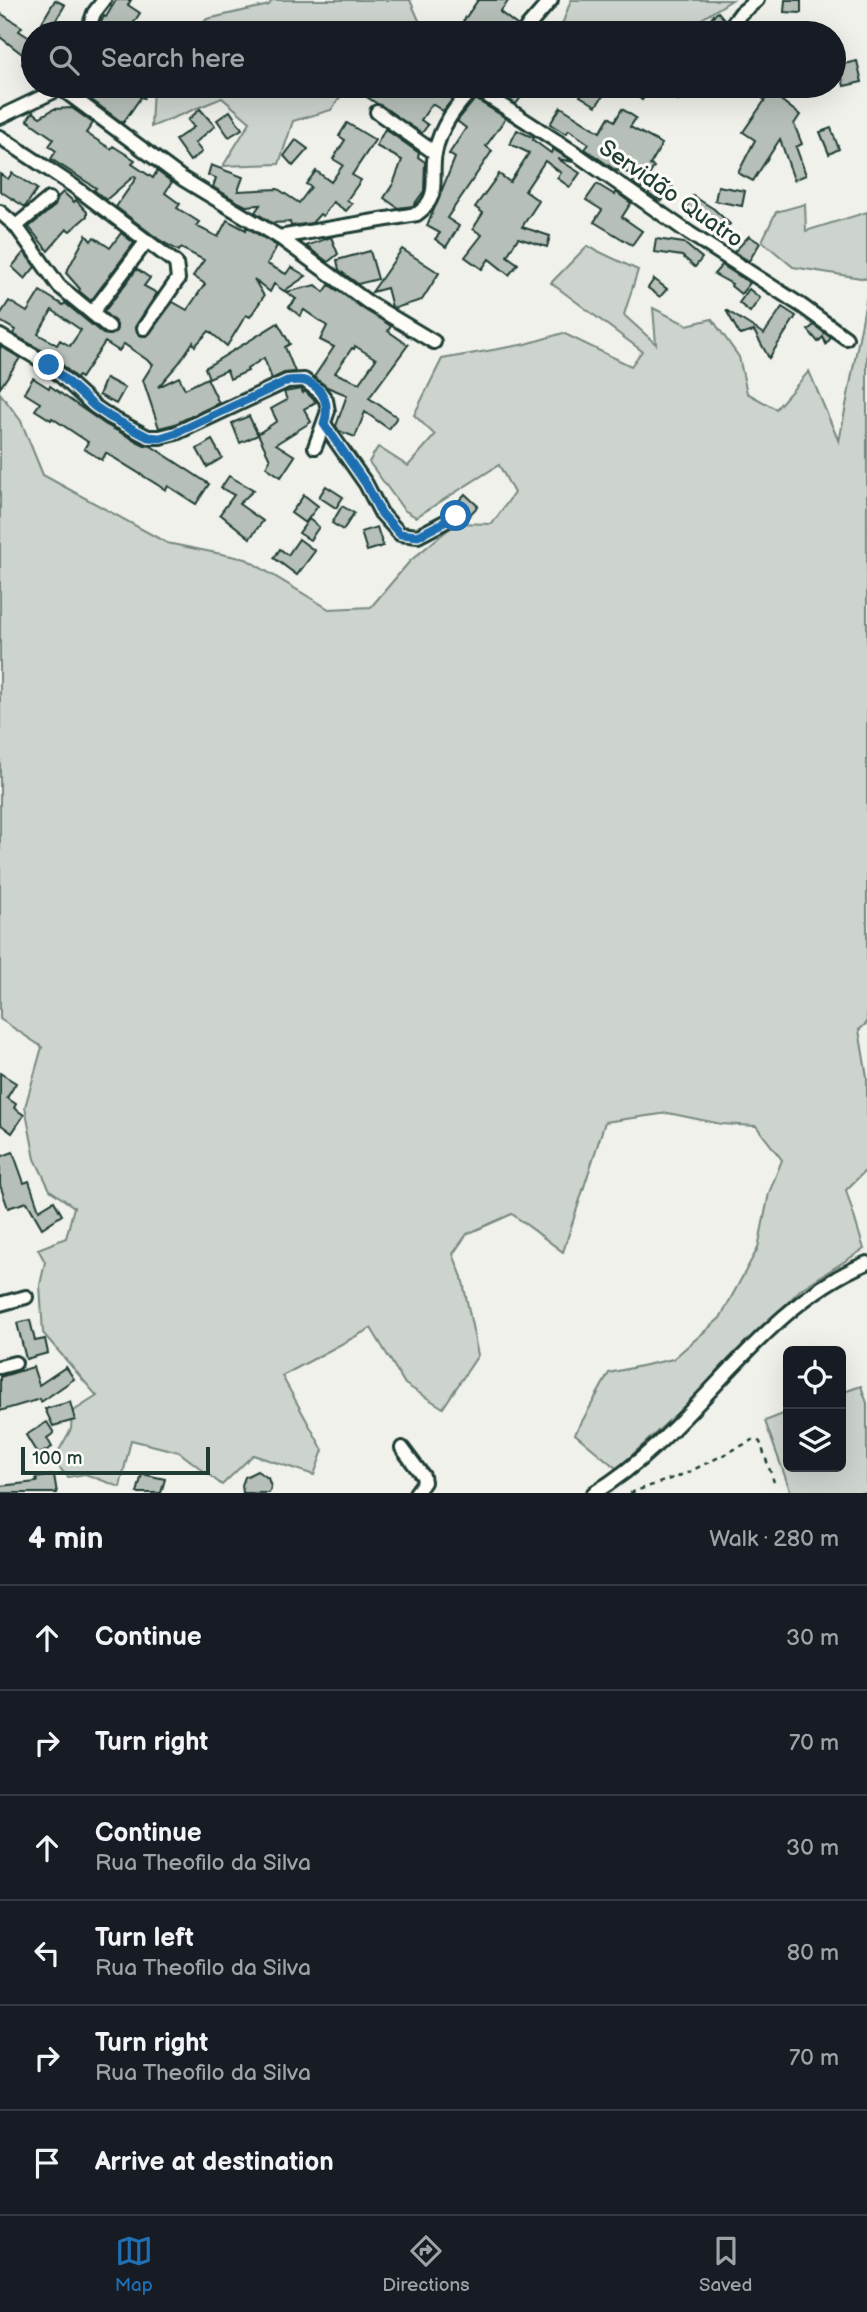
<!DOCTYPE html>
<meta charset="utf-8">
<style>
:root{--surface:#171b24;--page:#242831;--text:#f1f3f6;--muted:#9ea1a6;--line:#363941;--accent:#1f6fb2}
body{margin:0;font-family:"Balsamiq Sans",sans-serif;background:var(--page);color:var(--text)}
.controls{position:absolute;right:21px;bottom:21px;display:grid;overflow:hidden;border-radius:10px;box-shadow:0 7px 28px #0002}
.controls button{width:63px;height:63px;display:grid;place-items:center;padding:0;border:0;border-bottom:2px solid var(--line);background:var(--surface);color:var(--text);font:35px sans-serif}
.scale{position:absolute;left:21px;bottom:18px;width:189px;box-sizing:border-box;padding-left:7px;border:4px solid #1f3d34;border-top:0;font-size:19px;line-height:24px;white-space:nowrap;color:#1f3d34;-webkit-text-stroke:5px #fdfcf7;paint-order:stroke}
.stop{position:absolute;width:21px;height:21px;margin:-16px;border:5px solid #1f6fb2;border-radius:50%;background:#fff}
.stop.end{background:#1f6fb2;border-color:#fff;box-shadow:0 2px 7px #0008}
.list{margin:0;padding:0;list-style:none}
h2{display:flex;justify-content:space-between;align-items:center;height:91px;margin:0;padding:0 28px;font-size:30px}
h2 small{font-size:23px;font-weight:400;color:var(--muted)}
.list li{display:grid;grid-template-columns:46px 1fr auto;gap:21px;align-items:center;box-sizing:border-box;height:105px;padding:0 28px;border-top:2px solid var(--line)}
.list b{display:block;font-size:26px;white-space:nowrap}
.list p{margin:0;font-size:23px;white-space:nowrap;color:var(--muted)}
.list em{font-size:23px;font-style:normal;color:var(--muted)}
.icon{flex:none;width:38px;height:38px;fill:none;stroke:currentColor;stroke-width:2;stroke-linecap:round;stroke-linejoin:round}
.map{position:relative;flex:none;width:867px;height:1493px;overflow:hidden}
.search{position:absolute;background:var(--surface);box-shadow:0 7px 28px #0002;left:21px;right:21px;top:21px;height:77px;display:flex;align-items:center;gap:18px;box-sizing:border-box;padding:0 24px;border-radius:38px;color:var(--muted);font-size:26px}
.sheet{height:721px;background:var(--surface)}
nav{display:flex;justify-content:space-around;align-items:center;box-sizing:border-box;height:98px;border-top:2px solid var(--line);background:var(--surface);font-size:19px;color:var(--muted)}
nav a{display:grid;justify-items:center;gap:4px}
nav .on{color:var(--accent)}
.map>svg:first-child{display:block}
</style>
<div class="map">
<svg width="867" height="1493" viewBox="0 0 867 1493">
<rect width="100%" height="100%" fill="#f0f1eb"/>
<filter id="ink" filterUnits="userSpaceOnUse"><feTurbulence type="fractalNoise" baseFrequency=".0143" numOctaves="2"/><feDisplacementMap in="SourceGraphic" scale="14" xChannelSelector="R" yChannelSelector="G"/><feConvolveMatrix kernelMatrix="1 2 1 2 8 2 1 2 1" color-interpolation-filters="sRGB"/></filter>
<g filter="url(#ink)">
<!-- green -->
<g fill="#cdd3cd" stroke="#768880" stroke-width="2">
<polygon points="272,0 410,0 421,25 416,33 193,33 207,19 269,5"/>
<polygon points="571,0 732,0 679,33 559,33"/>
<polygon points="153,86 348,86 331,110 293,121 279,164 223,166 250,122 222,98 151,127"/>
<polygon points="805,204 806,231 867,212 867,279 793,267 762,241 776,212"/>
<polygon points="587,246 638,270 624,315 656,344 653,308 687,325 712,319 739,357 747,393 776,409 809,371 839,442 867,296 867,1023 859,1030 867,1077 867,1169 846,1190 864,1249 801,1289 688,1403 617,1469 575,1434 609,1373 673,1359 720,1318 758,1248 769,1193 782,1160 756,1126 721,1124 668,1113 605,1122 563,1252 512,1214 467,1234 453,1254 462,1277 478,1355 443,1408 405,1384 371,1328 282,1376 323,1450 314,1475 253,1455 222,1485 179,1452 131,1440 120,1487 85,1474 68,1477 53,1461 71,1429 72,1412 97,1396 43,1333 40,1285 45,1262 38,1249 66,1238 74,1207 50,1190 35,1159 25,1107 42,1047 0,1019 0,393 21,421 43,475 167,543 246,559 329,609 371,607 410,561 456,523 492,524 514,493 499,465 416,517 404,510 369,462 378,447 408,466 435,435 414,415 442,359 526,344 563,333 631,366 642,351 551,283"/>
<polygon points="861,1386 867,1403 867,1493 791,1493 765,1421 788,1412 788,1467 841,1467 841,1393"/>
</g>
<!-- building -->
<g fill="#b6bfb8" stroke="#1f3d34" stroke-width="2" fill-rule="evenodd">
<polygon points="55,0 65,5 52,27 42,22"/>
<polygon points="116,0 131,0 128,5 140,13 127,33 96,33 104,16 106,17"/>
<polygon points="478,0 509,0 500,12 517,25 513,33 477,33 462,23"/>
<polygon points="785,0 801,0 801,13 784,12"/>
<polygon points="718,12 725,20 717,33 692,33"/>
<polygon points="0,13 22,27 19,31 33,40 33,72 22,64 26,57 0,37"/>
<polygon points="857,61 862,82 844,86 839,65"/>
<polygon points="81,86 147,86 144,98 141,97 123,123 78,90"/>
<polygon points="350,86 391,86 399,91 403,86 463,86 443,111 432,104 421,120 428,125 422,133"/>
<polygon points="492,86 516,86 525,92 516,104 491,88"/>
<polygon points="587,86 610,86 596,106 580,96"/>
<polygon points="625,86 684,86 678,100 651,89 642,100"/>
<polygon points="767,86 785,86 777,97 800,115 794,124 802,144 796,147 806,175 794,180 780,139 753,181 738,173 755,140 743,132 765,100 760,96"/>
<polygon points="475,99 506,118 486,146 492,151 447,218 459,226 446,247 435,239 440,233 427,226 455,158 449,154 466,128 457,121"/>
<polygon points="561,107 600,132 609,117 615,121 622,109 636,118 630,127 662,144 650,165 654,167 641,189 633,183 635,174 615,170 585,149 589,144 569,130 566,134 550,124"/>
<path d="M72,108l21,15 -7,10 25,16 2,-3 22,14 -3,4 21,14 4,-7 15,11 -7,11 15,11 -3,4 22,14 -3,4 22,11 9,-17 19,10v-3l31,19 -10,18 19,10 5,-7 15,9 -22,15 -10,-7 -4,8 -16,-13 10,17 -14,21 -4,-2 -19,31 -18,-15 -14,15 -2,-4 -14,21 -21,24 21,-10 6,12 22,-11 12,25 -44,21 -16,4 -16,-48 10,-16 -29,-20 -5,7 -14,-9 -24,36 -3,-2 -2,2 -21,-20 -42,-24 2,-4 -15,-9v-6l9,-14 18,11 13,-21 23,14 2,-2 38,31 8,1 5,-3 1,-7 -13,-13 33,-43 13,9 -6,8 13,7 -22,34 4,8 8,1 26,-34 14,8 18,-26 -12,-8 11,-16 -23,-12 -2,3 -21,-12 -42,-32 20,-29 -2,-2 -28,24 -12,-10 2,-2 -45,-29 5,-8 -7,-5 5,-7 -27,-19 6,-8 7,5 14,-8zM52,310l29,20 -11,16 -10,-6 -3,5 -19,-11z"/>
<polygon points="200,109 215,126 195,143 202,152 190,161 175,140 194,127 188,120"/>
<polygon points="230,111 242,129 229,137 217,120"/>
<polygon points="347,123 375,140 352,175 361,180 347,200 352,204 346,211 333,202 323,216 320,214 312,223 291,226 290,222 272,223 255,212 260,205 246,206 240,203 213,187 216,178 208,175 211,165 243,177 238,191 278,189 299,203 311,187 306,184 316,171 331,182 343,165 333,159 345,140 339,136"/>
<polygon points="831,128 839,149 829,154 820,132"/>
<polygon points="385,129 419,153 418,157 425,162 424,191 413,206 398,208 384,198 393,184 402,160 376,146"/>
<polygon points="517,130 534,138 533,140 551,153 553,149 570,160 573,162 558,159 580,173 570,187 557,178 561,173 545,161 525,191 539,201 522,227 550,236 547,247 518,238 507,256 518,264 509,275 489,259 482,269 465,257 482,235 473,229 483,213 475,207 499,174 510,182 529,153 510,144"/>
<polygon points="296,140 308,149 293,166 284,156"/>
<polygon points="12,173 37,189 25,207 0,191 0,174 8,179"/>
<polygon points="597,184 615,195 616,192 631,203 622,217 642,231 632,245 594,222 602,210 586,200"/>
<polygon points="718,186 745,191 742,206 715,201"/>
<polygon points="672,187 662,201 649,195 649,188"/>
<polygon points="63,192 74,202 76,200 87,212 87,216 70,231 67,229 48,251 29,227 55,206 58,197"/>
<polygon points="693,196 714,209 730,224 721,234 685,209"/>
<polygon points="121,233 134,243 91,301 79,291 80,289 66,273 86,235 91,241 94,237 110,248"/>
<polygon points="749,236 760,243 749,261 734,252"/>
<polygon points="331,237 338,254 328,262 306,246"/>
<polygon points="656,239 684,243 702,258 695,267 682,256 654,252"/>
<polygon points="402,249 439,273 422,300 395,308 392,307 387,288 372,292"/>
<polygon points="370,251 378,279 358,284 339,270 337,260"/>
<polygon points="24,252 35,267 25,279 12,267"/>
<polygon points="722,265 750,283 741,294 731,286 732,284 714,274"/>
<polygon points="654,279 667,289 660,297 648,288"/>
<path d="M316,285l8,7 5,-7 62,41 -3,5 20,14 -39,53 28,19 -8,12 -24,-17 -10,25 -16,-6 -3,-5 11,-31 -20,-8 -13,-10 20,-30 -14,-7 7,-14 -23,-16 -4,6 -11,-9 7,-8 -10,-7zM355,346l21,13 -17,24 -24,-10 17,-25 2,1z"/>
<polygon points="749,289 760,298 750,312 739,303"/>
<polygon points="782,307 796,316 769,358 754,331 740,335 726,310 764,334"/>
<polygon points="278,323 290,344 285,347 295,372 284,373 272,379 264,358 247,369 248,371 230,379 227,370 209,378 205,368"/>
<polygon points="814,325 831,338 826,344 823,337 818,342 808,330"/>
<polygon points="0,346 20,358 0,388"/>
<polygon points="33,378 49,388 50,386 106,425 144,445 151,446 209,484 196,504 168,486 166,490 106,453 102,460 84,449 88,442 52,418 51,420 35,410 40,403 24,393"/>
<polygon points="106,378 125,388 116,404 99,395"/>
<polygon points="301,389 303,393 305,391 316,402 304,409 311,422 276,444 295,456 281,477 266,467 270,459 257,432 259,433 277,421 271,409 287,400 284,392"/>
<polygon points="249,416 258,435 240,443 232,423"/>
<polygon points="212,440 222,458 207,467 197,449"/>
<polygon points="229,476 254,490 239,504 263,521 250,538 220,514 234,495 221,488"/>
<polygon points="326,486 343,497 336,508 319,497"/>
<polygon points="465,494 478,506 467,518 461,509 454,506"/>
<polygon points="304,495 318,506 305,523 291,513"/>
<polygon points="342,506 354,513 343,530 332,523"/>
<polygon points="309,519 319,527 310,540 299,533"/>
<polygon points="377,527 383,546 367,551 361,532"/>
<polygon points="299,539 315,551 297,575 274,558 280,549 288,555"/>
<polygon points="0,1073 16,1083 7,1098 16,1104 14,1108 24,1115 12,1133 0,1124"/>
<polygon points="13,1152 24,1183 29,1181 39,1210 54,1201 62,1215 42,1228 27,1202 8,1208 0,1185 0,1157"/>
<polygon points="30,1320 35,1341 45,1339 48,1353 26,1359 17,1323"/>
<polygon points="33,1367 39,1385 66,1367 74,1379 41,1402 40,1399 0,1411 0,1377"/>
<polygon points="70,1402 75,1420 53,1426 45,1409"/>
<polygon points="47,1422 54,1433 47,1438 52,1447 38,1455 26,1435"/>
<polygon points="257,1471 268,1478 271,1487 269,1493 243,1493 242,1485 245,1477"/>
<polygon points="142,1474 165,1479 161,1493 137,1493"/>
<polygon points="54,1475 57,1493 0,1493 0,1486 37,1482 36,1478"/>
</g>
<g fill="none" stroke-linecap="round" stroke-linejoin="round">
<defs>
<g id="minor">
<polyline points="87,33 94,13 104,0"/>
<polyline points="522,33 551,0"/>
<polyline points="726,33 741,13 757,0"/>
<polyline points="472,86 575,153 689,233 802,306 846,338"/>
<polyline points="62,89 183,179 279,237 369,303 434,342"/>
<polyline points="377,112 435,153"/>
<polyline points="0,117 65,86"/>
<polyline points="0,137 75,187 176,263 178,279 144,328"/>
<polyline points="0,212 16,226 59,286 109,327"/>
<polyline points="16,226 49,199"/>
<path d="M279,237l138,-23c25,-18 13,-36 18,-61 5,-27 22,-48 40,-67"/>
<polyline points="92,313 146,242"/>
<polyline points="0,336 49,365 94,406 110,417 148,437 160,437 176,433 287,381 304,380 320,392 326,400 328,411 315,447"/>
<polyline points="324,424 366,484 381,513 400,534 418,536 456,516"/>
<polyline points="0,1304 26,1297"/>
<polyline points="0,1367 15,1363"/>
<polyline points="402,1448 423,1476 424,1482 416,1493"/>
<path d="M594,1493c102,-61 162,-184 273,-230"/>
</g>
</defs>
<!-- minor casing -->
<use href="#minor" stroke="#1f3d34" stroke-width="18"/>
<!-- path -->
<polyline stroke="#1f3d34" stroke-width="2.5" stroke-dasharray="5 5" stroke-linecap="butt" points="630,1493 687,1473 755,1439 760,1442 774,1482"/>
<!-- minor -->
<use href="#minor" stroke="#fdfcf7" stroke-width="12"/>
</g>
</g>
<g fill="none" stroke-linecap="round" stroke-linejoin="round" filter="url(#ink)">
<!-- route -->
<path stroke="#1f6fb2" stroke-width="9" d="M49,365l45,41 16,11 38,20 12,1 16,-5 111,-52c5,0 13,-2 18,0 20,7 25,25 19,43l42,60 15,29 19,21 18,2 38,-20"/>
</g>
<g text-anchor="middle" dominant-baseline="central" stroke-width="6" stroke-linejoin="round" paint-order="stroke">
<!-- street labels -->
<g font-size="23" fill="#1f3d34" stroke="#fdfcf7">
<text transform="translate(671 194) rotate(35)">Servidão Quatro</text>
</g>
</g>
</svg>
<div class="controls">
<button><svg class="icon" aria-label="locate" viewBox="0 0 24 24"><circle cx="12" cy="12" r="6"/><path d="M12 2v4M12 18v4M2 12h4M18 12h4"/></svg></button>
<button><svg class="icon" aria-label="layers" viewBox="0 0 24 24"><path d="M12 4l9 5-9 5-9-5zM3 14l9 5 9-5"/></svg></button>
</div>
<div class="scale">100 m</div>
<div class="stop" style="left:456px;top:516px"></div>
<div class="stop end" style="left:49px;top:365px"></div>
<div class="search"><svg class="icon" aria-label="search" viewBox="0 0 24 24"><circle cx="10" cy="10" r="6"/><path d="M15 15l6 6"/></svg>Search here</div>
</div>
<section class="sheet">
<h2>4 min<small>Walk · 280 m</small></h2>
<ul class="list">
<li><svg class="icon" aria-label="ahead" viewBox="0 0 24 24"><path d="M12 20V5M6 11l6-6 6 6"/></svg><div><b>Continue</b></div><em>30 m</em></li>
<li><svg class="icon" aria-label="right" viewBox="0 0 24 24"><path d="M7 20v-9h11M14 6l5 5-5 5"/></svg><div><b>Turn right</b></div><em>70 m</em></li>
<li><svg class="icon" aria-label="ahead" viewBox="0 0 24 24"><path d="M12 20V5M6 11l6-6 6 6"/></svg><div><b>Continue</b><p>Rua Theofilo da Silva</p></div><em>30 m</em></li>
<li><svg class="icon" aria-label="left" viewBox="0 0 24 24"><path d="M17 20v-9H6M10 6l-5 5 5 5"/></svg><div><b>Turn left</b><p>Rua Theofilo da Silva</p></div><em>80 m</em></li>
<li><svg class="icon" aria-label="right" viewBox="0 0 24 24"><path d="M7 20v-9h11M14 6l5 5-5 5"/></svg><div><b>Turn right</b><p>Rua Theofilo da Silva</p></div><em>70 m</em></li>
<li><svg class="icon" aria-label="arrive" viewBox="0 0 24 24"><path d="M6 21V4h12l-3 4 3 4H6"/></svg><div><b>Arrive at destination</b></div></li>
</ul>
</section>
<nav>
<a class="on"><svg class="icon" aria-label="map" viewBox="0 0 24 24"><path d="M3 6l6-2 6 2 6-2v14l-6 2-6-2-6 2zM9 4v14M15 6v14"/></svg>Map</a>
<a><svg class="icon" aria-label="directions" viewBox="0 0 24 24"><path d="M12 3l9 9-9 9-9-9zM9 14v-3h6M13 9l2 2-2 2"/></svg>Directions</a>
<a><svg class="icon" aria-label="saved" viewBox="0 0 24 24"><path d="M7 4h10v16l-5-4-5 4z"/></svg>Saved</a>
</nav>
